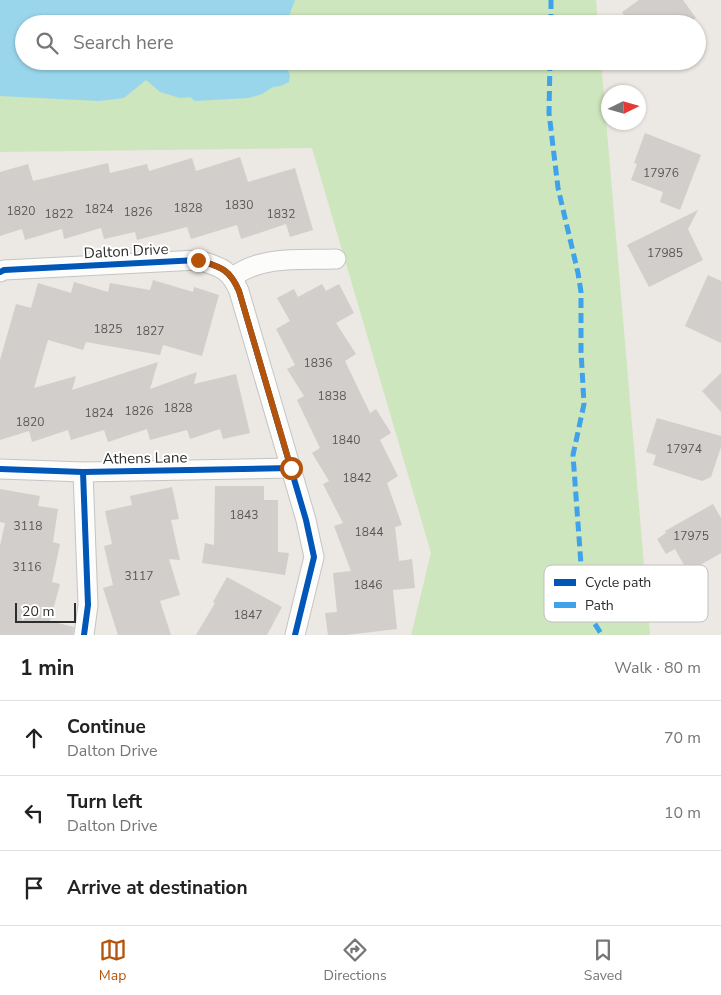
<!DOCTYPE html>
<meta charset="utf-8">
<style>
:root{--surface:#fff;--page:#f6f6f6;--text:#222;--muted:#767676;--line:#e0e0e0;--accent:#b45309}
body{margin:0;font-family:"Nunito Sans",sans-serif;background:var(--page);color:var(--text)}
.compass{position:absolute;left:601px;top:85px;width:45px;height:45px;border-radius:50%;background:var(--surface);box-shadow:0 1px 4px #0004;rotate:85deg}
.scale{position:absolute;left:15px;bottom:12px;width:61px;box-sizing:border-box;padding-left:5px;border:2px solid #2e2e2e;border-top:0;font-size:14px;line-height:18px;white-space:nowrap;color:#2e2e2e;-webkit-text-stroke:4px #fff;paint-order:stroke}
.stop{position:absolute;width:15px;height:15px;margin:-11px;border:4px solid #b45309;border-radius:50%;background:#fff}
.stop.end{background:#b45309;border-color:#fff;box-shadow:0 1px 5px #0008}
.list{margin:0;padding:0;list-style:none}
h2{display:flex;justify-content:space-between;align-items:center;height:65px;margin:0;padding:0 20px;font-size:21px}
h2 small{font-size:16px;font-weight:400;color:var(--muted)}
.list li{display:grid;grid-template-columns:32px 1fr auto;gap:15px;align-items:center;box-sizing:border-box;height:75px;padding:0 20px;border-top:1px solid var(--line)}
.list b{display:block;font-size:19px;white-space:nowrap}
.list p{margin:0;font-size:16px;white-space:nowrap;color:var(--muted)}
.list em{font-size:16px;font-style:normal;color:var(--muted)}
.icon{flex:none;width:28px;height:28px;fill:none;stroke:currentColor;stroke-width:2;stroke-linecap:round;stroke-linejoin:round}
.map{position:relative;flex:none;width:721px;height:635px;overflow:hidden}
.search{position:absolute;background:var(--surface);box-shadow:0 1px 4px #0004;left:15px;right:15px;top:15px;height:55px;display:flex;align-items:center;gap:12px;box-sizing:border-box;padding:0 18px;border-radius:28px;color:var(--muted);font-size:19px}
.sheet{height:290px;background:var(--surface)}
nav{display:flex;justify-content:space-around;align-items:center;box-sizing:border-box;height:70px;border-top:1px solid var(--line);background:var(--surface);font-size:14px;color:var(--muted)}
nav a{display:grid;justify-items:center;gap:2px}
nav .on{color:var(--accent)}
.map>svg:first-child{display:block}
</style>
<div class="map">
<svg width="721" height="635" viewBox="0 0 721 635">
<rect width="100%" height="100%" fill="#ece8e4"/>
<!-- green -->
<polygon fill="#cee6be" points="0,0 596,0 598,24 24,24 24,61 601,61 650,635 411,635 431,553 312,148 0,152"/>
<!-- water -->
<polygon fill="#99d6ec" points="0,0 295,0 286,24 24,24 24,61 285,61 290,76 289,82 281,86 273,87 262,94 249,98 195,101 190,97 180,98 160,92 146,80 124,98 99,101 0,96"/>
<!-- building -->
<g fill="#d1cecb">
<polygon points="639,0 683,0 696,18 687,24 631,24 622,12"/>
<polygon points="645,133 701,155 680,210 660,202 663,192 631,180 637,164 634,163"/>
<polygon points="240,157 248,182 295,168 313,230 290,237 286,224 241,239 237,225 191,239 187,227 137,240 135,232 104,239 101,228 64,239 62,229 25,240 22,229 0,236 0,172 28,164 33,181 108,163 110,173 147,164 149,171 192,158 196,171"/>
<polygon points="698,210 688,229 703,260 649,287 627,245"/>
<polygon points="708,275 721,281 721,343 685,326"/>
<polygon points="153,280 193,292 194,287 219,295 202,356 163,345 160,355 86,342 83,350 48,340 34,388 76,376 72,390 158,362 150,389 197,372 194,384 236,374 250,433 223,439 220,429 190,439 187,430 150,440 147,429 108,442 104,430 71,440 68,430 32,442 29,431 0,440 0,360 16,304 31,308 38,283 71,293 74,282 108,292 110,283 150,290"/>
<polygon points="322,284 326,291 339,284 354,313 336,323 356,354 345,361 370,413 376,409 391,433 380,440 398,476 387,483 402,525 395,527 399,561 412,559 415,588 393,590 397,629 346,635 328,635 325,613 337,612 333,573 351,571 334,526 343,523 323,484 329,481 312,453 320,448 297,400 304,396 287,369 295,365 276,329 290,321 277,298 294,289 298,297"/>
<polygon points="721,373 721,412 702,391"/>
<polygon points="657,418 721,436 721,447 711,477 702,481 653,465 656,455 646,452"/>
<polygon points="215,486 264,486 264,500 278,500 278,552 289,553 285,575 202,563 205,543 214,545"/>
<polygon points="172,487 179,519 171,520 180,560 169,559 180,595 160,601 171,635 118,635 103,588 113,585 104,546 112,544 105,511 132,505 130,496"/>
<polygon points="0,489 40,496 38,506 58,509 53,542 60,544 52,582 60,584 50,621 74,627 73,635 0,635 0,546 5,523 0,522"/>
<polygon points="713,504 721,518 721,553 688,572 675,549 666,554 657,539 666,533 665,531"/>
<polygon points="227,577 282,607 267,635 196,635 215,603 213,602"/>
</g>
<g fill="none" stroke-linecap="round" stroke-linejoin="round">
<defs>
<g id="minor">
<path d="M0,272l4,-2 194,-10c22,7 31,8 41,31l67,229 8,37 -19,78"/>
<path d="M233,277c29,-22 69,-17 103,-18"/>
<polyline points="0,469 83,472 291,468"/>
<polyline points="83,472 88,605 84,635"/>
</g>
</defs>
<!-- minor casing -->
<use href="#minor" stroke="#c5c4c5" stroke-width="21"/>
<!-- minor -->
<use href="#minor" stroke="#fcfcfb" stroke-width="19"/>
<!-- quiet -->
<g stroke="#3ea3eb" stroke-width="5" stroke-dasharray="10 5" stroke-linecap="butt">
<polyline points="551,24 551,0"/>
<polyline points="550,61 549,113 558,188 578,273 581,292 581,351 584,404 573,455 583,592 591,618 602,635"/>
</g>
<defs>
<g id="cycleway">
<path d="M0,272l4,-2 194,-10c22,7 31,8 41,31l67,229 8,37 -19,78"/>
<polyline points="0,469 83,472 291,468"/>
<polyline points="83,472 88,605 84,635"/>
</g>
</defs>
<!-- cycleway casing -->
<use href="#cycleway" stroke="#fff" stroke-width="9"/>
<!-- cycleway -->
<use href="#cycleway" stroke="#0057b8" stroke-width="6"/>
</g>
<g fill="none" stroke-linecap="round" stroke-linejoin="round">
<!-- route -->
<path stroke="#b45309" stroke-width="6" d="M198,260c22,7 31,8 41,31l52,177"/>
</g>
<g text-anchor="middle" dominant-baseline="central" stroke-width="4" stroke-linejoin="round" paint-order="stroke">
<!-- number labels -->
<g font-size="12" fill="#585857">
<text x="661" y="173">17976</text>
<text x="239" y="205">1830</text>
<text x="188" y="208">1828</text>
<text x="99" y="209">1824</text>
<text x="21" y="211">1820</text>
<text x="138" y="212">1826</text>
<text x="59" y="214">1822</text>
<text x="281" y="214">1832</text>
<text x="665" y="253">17985</text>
<text x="108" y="329">1825</text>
<text x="150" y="331">1827</text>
<text x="318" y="363">1836</text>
<text x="332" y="396">1838</text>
<text x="178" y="408">1828</text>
<text x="139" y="411">1826</text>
<text x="99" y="413">1824</text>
<text x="30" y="422">1820</text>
<text x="346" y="440">1840</text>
<text x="684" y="449">17974</text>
<text x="357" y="478">1842</text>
<text x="244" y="515">1843</text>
<text x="28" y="526">3118</text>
<text x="369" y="532">1844</text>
<text x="691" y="536">17975</text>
<text x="27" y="567">3116</text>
<text x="139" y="576">3117</text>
<text x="368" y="585">1846</text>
<text x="248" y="615">1847</text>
</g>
<!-- street labels -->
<g font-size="15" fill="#2e2e2e" stroke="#fff">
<text transform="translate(126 251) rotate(-3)">Dalton Drive</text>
<text transform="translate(145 458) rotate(-1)">Athens Lane</text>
</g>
</g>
<!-- legend -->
<rect x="544" y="565" width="164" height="57" rx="8" fill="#fff" stroke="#c0c0c0" stroke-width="1"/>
<rect x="554" y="579" width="22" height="7" fill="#0057b8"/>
<rect x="554" y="602" width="22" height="6" fill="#3ea3eb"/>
<g font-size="14" fill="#2e2e2e">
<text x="585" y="587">Cycle path</text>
<text x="585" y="610">Path</text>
</g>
</svg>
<svg class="compass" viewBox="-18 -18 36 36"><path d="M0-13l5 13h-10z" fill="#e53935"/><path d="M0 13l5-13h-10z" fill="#767676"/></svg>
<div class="scale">20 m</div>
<div class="stop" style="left:291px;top:468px"></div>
<div class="stop end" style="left:198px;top:260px"></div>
<div class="search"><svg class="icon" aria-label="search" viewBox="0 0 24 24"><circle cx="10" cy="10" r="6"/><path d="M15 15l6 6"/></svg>Search here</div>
</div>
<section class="sheet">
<h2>1 min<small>Walk · 80 m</small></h2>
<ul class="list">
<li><svg class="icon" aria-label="ahead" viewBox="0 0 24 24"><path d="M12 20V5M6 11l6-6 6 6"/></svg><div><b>Continue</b><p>Dalton Drive</p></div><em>70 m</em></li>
<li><svg class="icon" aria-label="left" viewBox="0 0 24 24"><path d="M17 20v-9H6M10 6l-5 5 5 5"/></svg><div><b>Turn left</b><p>Dalton Drive</p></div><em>10 m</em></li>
<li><svg class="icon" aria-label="arrive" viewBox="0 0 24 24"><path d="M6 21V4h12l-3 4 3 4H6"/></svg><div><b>Arrive at destination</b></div></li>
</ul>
</section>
<nav>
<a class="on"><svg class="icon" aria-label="map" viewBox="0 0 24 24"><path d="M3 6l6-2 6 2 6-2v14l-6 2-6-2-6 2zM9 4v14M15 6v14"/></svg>Map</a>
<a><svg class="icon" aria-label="directions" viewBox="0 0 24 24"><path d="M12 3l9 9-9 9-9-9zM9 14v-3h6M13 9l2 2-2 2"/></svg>Directions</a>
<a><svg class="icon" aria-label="saved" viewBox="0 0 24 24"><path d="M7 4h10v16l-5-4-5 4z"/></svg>Saved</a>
</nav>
